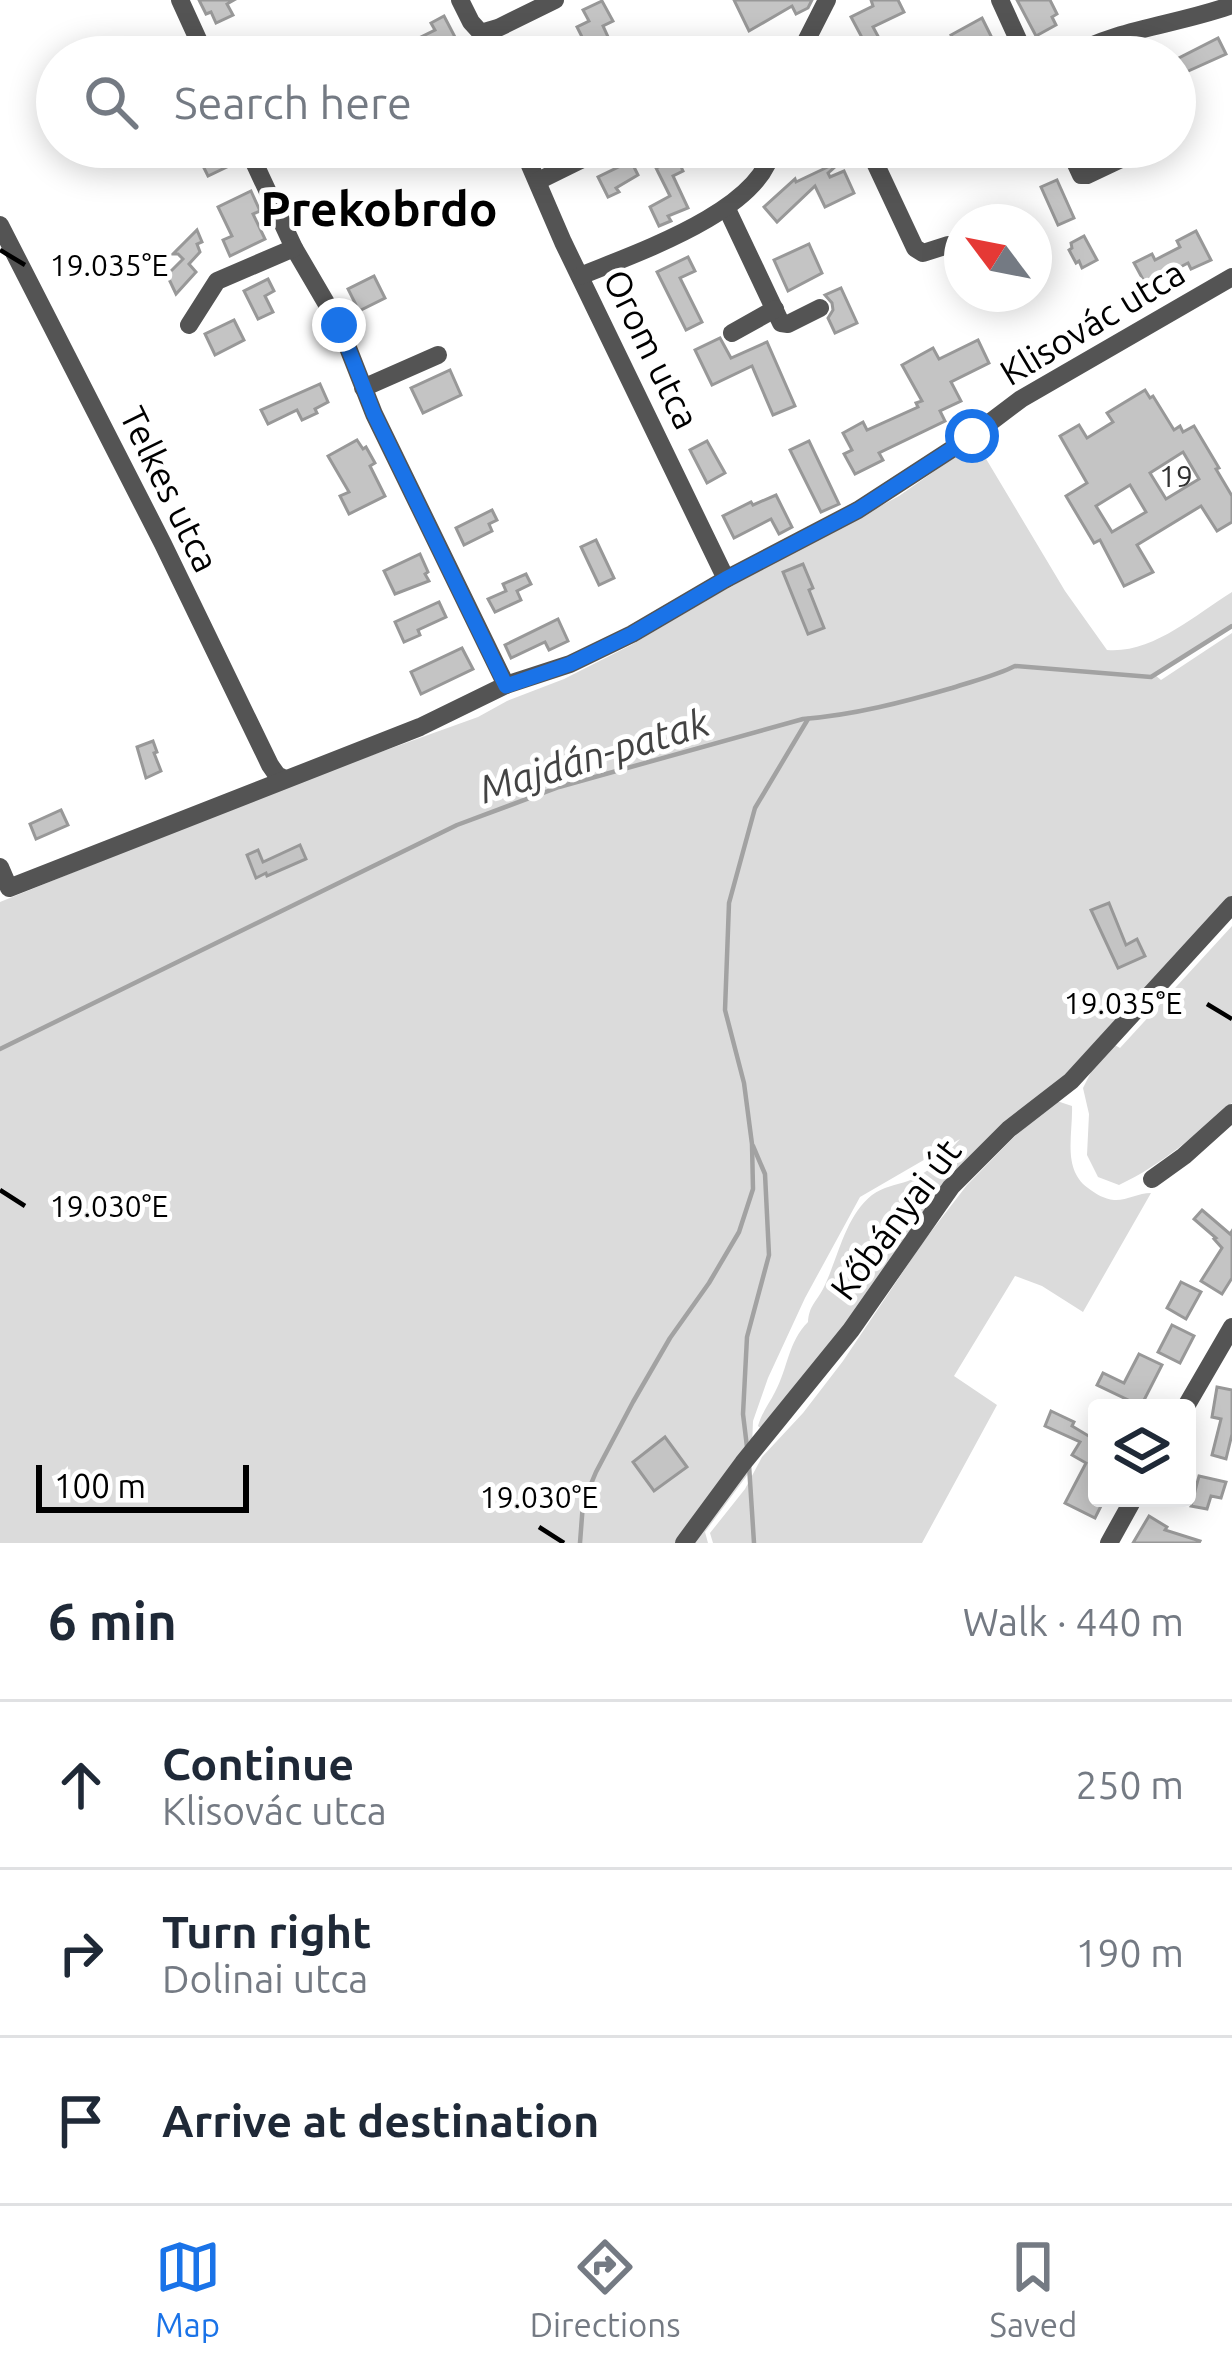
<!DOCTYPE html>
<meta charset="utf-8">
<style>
:root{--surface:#fff;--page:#f2f2f3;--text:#1f2937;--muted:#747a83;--line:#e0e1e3;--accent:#1a73e8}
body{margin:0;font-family:Ubuntu,sans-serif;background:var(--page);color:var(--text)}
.controls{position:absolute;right:36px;bottom:36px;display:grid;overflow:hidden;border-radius:12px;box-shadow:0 6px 30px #0003}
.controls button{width:108px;height:108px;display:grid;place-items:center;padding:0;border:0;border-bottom:3px solid var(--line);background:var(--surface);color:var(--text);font:60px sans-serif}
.compass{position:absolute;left:944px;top:204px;width:108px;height:108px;border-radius:50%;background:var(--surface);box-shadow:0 6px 30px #0003;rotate:302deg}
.scale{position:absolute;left:36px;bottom:30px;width:213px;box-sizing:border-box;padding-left:12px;border:6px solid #000;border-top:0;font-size:33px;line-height:42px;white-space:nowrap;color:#000;-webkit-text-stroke:9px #fff;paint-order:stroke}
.stop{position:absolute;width:36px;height:36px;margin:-27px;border:9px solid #1a73e8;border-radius:50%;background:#fff}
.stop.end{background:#1a73e8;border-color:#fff;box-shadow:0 3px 12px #0008}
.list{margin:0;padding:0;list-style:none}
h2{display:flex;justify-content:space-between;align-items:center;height:156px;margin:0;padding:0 48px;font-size:51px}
h2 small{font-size:39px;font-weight:400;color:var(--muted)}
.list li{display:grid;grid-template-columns:78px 1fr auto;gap:36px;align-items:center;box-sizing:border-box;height:168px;padding:0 48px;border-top:3px solid var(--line)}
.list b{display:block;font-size:45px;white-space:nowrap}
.list p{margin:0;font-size:39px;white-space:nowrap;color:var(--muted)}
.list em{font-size:39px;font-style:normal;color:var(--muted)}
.icon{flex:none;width:66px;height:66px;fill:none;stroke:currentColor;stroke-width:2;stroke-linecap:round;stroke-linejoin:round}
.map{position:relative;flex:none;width:1232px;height:1543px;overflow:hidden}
.search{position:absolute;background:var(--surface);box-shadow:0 6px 30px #0003;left:36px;right:36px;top:36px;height:132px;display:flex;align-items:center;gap:30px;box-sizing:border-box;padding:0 42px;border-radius:66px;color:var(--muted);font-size:45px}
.sheet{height:660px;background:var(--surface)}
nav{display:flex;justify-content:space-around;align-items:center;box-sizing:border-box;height:168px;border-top:3px solid var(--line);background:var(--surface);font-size:33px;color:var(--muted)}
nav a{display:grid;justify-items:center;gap:6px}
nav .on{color:var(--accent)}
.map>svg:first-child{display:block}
</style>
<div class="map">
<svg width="1232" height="1543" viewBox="0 0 1232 1543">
<rect width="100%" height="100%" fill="#fff"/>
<!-- green -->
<g fill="#dbdbdb">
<path d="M976,442l89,149 42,59c45,4 88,-35 125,-58v33l-77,50 6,5 71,-47v269l-161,179 -38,19 -169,202 -100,129 -6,-5c4,-14 11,-22 17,-34 13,-24 13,-50 33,-70 1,-16 8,-20 15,-33 15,-30 22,-73 49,-94 11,-8 24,-10 36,-14 20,-7 39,-27 52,-42l-100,58 -55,101 -37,80 -15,43 -2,49 -46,62 3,11h-708v-641l289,-117 189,-68 29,-16 57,-22 67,-34 95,-56 173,-93z"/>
<path d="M1232,926v177c-36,31 -70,62 -113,82l-21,-8 -11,-22 2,-41 -6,-26 9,-18 21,-26 7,4z"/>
<path d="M1057,1101l15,5c1,28 -10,63 16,82 8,6 16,11 26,12 12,1 24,-7 37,-7l-68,119 -41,-26 -27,-10 -61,100 43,29 -75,138h-209l-3,-10 35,-44 17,-32 41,-44 40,-52 80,-119 44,-57 48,-49z"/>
</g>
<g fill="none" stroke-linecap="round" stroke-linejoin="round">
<!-- stream -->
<g stroke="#a2a2a2" stroke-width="4.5">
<path d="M0,1049l457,-224 102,-38 244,-68c51,-4 101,-17 149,-31 21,-7 43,-12 63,-22l136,11 81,-51"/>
<polyline points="747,1447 743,1414 747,1337 769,1255 765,1174 753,1146"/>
<polyline points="749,1465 754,1543"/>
<polyline points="580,1543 583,1503 596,1472 633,1402 670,1338 709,1283 739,1232 753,1189 752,1144 744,1083 725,1010 729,903 755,808 808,719"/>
</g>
</g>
<!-- building -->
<g fill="#c4c4c4" stroke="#989898" stroke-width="3" fill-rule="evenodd">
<polygon points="199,0 234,0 227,4 233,15 216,23 211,12 206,14"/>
<polygon points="734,0 812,0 808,8 796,14 792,6 749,31"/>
<polygon points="871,0 898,0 904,12 873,27 880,40 867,47 851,17 873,6"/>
<polygon points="1017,0 1050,0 1057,14 1052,17 1056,25 1036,36"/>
<polygon points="602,1 613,21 603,26 609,39 588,49 577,27 589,21 583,10"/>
<polygon points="444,16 455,37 427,51 421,37 435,30 431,23"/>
<polygon points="982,18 993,40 984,44 991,57 963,57 951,35"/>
<polygon points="1218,38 1226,54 1175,77 1175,60"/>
<polygon points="215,147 227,147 235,163 208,176 198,156"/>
<polygon points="672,147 683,171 673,176 688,208 668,216 671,221 659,226 650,207 670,196 656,168 663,165 658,154"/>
<polygon points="631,161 638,175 616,188 619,192 608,197 598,177"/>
<polygon points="834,164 836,166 828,173 830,177 844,171 854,193 825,207 815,186 777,222 764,207 795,179 796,182"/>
<polygon points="1057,180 1074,218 1058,225 1041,187"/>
<polygon points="251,191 260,211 253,214 265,239 230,256 223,240 232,236 218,207"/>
<polygon points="197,230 202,242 197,244 200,252 189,264 196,272 176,294 167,275 183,259 178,254 173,254"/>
<polygon points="1196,231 1211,260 1191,269 1188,263 1146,285 1134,263 1152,254 1155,260 1180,247 1177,241"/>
<polygon points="1084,236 1097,260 1082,268 1079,261 1076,263 1069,250 1072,248 1071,243"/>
<polygon points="809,244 822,273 788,291 774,260"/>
<polygon points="688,257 695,271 680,278 702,322 686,330 657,272"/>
<polygon points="374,276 385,298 359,311 348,289"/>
<polygon points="268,279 274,291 265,296 273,312 258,319 244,291"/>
<polygon points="841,288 857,323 835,333 828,318 833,310 832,303 825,295"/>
<polygon points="234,320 244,340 215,355 205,334"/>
<polygon points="720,338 731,358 767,342 795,406 773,415 752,366 712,385 695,350"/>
<polygon points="978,340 989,363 951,382 961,401 940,411 945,421 879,453 883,460 855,474 844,454 852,450 843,433 863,422 867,430 918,407 916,403 922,401 902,365 933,348 939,359"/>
<polygon points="450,370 461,395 423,413 411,388"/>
<polygon points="320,384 328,402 315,409 317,413 302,420 297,410 268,424 261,410"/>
<path d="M1145,390l5,8 3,-2 21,34 6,-4 3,6 11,-6 25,42 -3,1 16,27v26l-15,9 -16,-25 -64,39 16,27 -29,14 -24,-46 -6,3 -28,-47 21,-13 -27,-47 19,-11 8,13 26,-16 -6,-9zM1183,452l16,27 -33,20 -16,-26zM1130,485l16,27 -34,20 -16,-26z"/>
<polygon points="357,440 363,449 366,447 375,463 370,466 385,496 349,514 340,496 349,492 328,456"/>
<polygon points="707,441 725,473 707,483 690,450"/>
<polygon points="809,441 839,504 821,512 790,450"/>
<polygon points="776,495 792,527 779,534 771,519 734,538 723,516 751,502 753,505"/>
<polygon points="492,510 497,520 489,524 492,531 464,545 456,528"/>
<polygon points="596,540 614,578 599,585 581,547"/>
<polygon points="420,554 428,572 425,574 429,581 395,594 384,571"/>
<polygon points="803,564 813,588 809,590 824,628 808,634 783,572"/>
<polygon points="526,574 531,584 517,591 521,600 495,612 488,599 506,591 503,584"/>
<polygon points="439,602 446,617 418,630 420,635 404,642 395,622"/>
<polygon points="558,619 568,641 549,650 545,642 511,658 505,645"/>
<polygon points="462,648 473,669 421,694 411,672"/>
<polygon points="153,741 157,752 154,753 161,771 146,778 137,747"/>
<polygon points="61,810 68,825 36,839 30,824"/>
<polygon points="300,845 306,859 267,876 266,873 256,878 247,855 258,850 263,862"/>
<polygon points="1109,903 1126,945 1137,939 1145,956 1118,968 1091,910"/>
<polygon points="1202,1210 1230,1234 1232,1231 1232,1278 1222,1294 1201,1281 1222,1248 1214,1239 1216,1238 1194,1219"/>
<polygon points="1181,1282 1201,1292 1186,1319 1167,1308"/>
<polygon points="1172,1325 1194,1336 1180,1363 1158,1352"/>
<polygon points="1139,1354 1162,1365 1140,1408 1124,1408 1128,1400 1097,1385 1103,1373 1124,1383"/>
<polygon points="1217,1387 1232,1390 1232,1434 1226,1459 1212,1455 1221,1419 1212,1417"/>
<polygon points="1051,1411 1074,1422 1072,1426 1097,1441 1097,1498 1105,1498 1095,1518 1065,1503 1086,1463 1072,1455 1080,1442 1045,1426"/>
<polygon points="665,1437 687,1467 654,1491 633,1462"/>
<polygon points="1199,1476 1226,1482 1221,1498 1211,1496 1207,1509 1191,1506"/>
<polygon points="1149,1516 1167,1527 1165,1530 1200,1541 1199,1543 1133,1543"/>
</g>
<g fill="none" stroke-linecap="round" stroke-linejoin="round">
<!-- minor -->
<g stroke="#545454" stroke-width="18">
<polyline points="180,0 206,57"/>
<polyline points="460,0 471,22 481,33 498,28 555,0"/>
<polyline points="1000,0 1026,57"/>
<polyline points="798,57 827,0"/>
<path d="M1068,57c51,-29 109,-32 164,-52"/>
<polyline points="247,147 294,248 339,325 374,414 506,685"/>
<polyline points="522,147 563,242 726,579"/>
<polyline points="855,147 870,152 908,147"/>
<polyline points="1068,147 1081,175 1087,175 1125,157"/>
<polyline points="870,152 915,248 923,253 948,245"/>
<polyline points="538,181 607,147"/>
<polyline points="727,209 781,323 788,324 820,308"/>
<polyline points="0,225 163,544 270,765 277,775 285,779"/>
<path d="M580,276c53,-22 185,-66 192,-129"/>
<polyline points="189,325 217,281 294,248"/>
<polyline points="732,333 775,309"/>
<polyline points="363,388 438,355"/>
<polyline points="0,867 9,888 420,727 506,685 570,664 632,634 726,579 858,510 972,436 1021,399 1232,277"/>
<polyline points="1152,1179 1184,1156 1232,1113"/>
<polyline points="1185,1408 1232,1327"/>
<polyline points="684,1543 743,1463 851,1330 951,1187 1009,1129 1071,1081 1232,905"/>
<polyline points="1109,1543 1134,1498"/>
</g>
</g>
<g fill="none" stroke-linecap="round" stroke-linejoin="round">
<!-- route -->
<polyline stroke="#1a73e8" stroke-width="15" points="339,325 374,414 506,686 570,664 632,634 726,579 858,510 972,436"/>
</g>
<!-- ticks -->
<path fill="none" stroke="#000" stroke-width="4.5" d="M0,250l25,15M1207,1004l25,15M0,1190l25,16M539,1527l25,16"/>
<g text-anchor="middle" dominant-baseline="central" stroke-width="10" stroke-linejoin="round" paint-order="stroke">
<!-- number labels -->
<g font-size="30" fill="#313131">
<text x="1176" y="476">19</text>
</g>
<!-- street labels -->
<g font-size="36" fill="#000" stroke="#fff">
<text transform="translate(1092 322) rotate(-31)">Klisovác utca</text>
<text transform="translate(652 349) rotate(64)">Orom utca</text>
<text transform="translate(170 489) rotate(64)">Telkes utca</text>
<text transform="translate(895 1219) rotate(-53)">Kőbányai út</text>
</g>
<!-- water labels -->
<g font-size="39" font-style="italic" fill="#434343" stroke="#fff">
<text transform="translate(594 755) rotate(-17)">Majdán-patak</text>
</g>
<!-- district labels -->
<g font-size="48" font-weight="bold" fill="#000" stroke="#fff">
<text x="379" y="208">Prekobrdo</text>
</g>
</g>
<g font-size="30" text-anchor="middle" fill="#000" stroke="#fff" stroke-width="10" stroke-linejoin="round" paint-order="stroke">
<text x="109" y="276">19.035°E</text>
<text x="1123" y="1014">19.035°E</text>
<text x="109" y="1217">19.030°E</text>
<text x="539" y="1508">19.030°E</text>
</g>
</svg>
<div class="controls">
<button><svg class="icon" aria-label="layers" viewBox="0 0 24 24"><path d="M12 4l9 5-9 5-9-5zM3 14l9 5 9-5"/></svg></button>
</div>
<svg class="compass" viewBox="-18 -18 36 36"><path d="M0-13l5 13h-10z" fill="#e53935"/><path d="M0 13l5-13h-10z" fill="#747a83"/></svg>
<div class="scale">100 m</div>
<div class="stop" style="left:972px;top:436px"></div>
<div class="stop end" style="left:339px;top:325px"></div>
<div class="search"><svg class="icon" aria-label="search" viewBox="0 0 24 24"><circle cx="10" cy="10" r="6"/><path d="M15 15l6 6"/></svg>Search here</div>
</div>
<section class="sheet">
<h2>6 min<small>Walk · 440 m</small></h2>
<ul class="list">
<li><svg class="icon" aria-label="ahead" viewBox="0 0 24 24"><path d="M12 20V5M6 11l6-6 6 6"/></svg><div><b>Continue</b><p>Klisovác utca</p></div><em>250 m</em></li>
<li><svg class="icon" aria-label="right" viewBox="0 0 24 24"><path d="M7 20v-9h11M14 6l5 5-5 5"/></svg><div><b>Turn right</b><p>Dolinai utca</p></div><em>190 m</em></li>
<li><svg class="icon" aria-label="arrive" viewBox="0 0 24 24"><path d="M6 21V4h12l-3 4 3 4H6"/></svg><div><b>Arrive at destination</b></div></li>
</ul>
</section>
<nav>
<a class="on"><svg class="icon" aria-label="map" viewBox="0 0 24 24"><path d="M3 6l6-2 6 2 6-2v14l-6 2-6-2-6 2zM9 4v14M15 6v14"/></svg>Map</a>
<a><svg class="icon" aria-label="directions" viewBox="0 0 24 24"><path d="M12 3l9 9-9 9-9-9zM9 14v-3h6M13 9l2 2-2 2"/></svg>Directions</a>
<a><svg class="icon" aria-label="saved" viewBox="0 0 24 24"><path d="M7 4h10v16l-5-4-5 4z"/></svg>Saved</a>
</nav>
